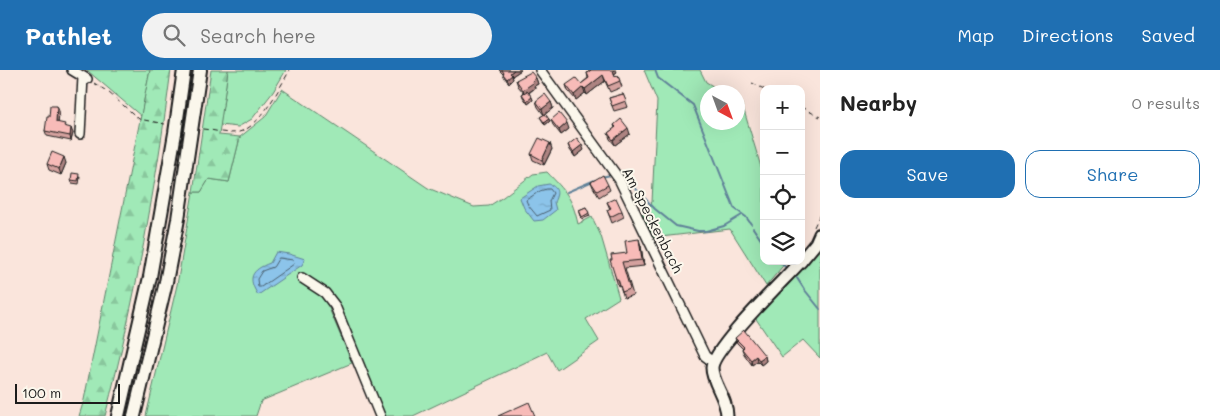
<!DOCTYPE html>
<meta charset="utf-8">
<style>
:root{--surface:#fff;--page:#f2f2f2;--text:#222;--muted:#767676;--line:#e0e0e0;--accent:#1f6fb2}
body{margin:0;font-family:Mali,sans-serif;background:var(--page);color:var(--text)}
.controls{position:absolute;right:15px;top:15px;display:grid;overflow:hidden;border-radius:10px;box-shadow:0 5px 20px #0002}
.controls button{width:45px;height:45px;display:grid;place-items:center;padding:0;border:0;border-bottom:1px solid var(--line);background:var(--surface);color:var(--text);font:25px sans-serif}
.compass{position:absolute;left:700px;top:15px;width:45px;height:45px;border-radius:50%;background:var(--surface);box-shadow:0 5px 20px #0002;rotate:139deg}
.scale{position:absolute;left:15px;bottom:12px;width:105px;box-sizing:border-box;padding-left:5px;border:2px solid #1c1c1c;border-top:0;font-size:14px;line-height:18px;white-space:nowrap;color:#1c1c1c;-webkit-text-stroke:4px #fbf7ec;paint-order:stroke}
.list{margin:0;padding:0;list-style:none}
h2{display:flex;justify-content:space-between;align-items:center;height:65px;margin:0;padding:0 20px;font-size:21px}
h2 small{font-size:16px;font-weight:400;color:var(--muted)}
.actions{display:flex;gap:10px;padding:15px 20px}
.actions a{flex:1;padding:11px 0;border:1px solid var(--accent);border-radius:15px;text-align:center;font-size:18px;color:var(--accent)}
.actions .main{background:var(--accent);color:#fff}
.icon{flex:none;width:28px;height:28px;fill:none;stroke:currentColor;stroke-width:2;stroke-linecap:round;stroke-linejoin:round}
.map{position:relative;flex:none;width:820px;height:346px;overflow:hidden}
header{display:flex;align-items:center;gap:30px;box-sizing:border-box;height:70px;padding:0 25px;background:var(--accent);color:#fff}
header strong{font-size:24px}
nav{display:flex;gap:28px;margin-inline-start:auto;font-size:18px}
.search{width:350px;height:45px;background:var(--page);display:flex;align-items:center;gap:12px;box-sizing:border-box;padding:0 18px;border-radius:28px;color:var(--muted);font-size:19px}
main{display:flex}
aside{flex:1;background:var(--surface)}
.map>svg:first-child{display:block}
</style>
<header>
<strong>Pathlet</strong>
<div class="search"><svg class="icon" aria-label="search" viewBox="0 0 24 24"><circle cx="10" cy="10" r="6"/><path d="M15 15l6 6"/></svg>Search here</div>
<nav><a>Map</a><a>Directions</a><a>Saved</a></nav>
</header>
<main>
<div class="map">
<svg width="820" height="346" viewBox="0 0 820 346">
<defs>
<pattern id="forest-firs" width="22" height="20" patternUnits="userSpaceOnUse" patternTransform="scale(1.25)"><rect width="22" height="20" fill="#a0e9b7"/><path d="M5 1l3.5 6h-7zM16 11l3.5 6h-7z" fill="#89c79d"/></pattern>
<pattern id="water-ripples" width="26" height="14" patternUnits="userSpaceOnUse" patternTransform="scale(1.25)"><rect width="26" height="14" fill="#8cc4ea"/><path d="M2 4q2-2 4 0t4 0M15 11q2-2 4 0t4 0" fill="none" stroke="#78a8c8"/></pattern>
</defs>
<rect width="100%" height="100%" fill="#fae5dc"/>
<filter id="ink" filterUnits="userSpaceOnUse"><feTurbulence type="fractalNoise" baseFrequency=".02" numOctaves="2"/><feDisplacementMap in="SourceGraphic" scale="10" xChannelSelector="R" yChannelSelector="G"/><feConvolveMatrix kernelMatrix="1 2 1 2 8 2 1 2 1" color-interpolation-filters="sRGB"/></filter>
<g filter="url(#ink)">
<!-- grass -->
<g fill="#a0e9b7" stroke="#5e826a">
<polygon points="86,0 150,0 141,46 89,2"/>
<polygon points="228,0 286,0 273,22 252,49 238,57 220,55"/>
<polygon points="644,0 700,0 706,12 723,22 708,22 708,52 738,52 738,31 742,34 764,107 764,191 787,191 766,216 730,159 652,168 641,145 652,132 657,31"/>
<path d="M282,19l146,99 46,19 15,-1 14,-9 30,-23 14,-2c19,20 25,25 31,52l14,-7 9,19 18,62 -33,21 13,22 -42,29 -10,-18 -134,64h-31l-46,-115 -8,5 24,57 -91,38 -5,15h-110l31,-131 16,-93h8l8,-13 20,3 11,-45 25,-20z"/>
<polygon points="818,175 820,178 820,288 803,270 782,287 754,246"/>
</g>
<!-- forest -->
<g fill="url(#forest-firs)" stroke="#5e826a">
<path d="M150,0h21c-15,116 -36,232 -66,346h-26l5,-16z"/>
<polygon points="211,0 228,0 219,65 240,67 229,112 209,109 201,122 193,122"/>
</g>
<!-- water -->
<g fill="url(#water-ripples)" stroke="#5f8198">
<path d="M549,114c10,4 9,10 5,18l2,8 -13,10 -9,1 -10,-13 -4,-10 18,-12z"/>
<path d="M276,182l13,2 16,5 -3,6 -44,30c-11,-17 -7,-25 12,-32z"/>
</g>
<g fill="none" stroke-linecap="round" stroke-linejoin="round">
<!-- shore -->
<g stroke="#495f6e" stroke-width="1">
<polygon points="547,119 550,119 553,123 549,131 550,140 537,146 528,135 526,130 540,121"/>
<polygon points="279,188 293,190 294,194 261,217 258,217 257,209 262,201 273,197"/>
</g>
<!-- stream -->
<g stroke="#5f8198" stroke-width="2">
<polyline points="655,0 658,8 693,35 734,138 746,147 751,154"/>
<polyline points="601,107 611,105"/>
<polyline points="623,109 632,115 655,139 676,156 698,161 706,161 724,156 742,145"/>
<polyline points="567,122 595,110"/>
<polyline points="753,158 764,174"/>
<polyline points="778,191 788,199"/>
<polyline points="795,205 804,219 820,239"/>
</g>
<defs>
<g id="minor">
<polyline points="72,0 87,9"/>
<polyline points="540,0 619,109 703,282 705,286 713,292"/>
<polyline points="80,64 83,7"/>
<polyline points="302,208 325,223 335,236 380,346"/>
</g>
<g id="major">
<polyline points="801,191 816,173 820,164"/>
<path d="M727,346c0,-18 -15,-33 -15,-48 0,-19 73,-89 89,-107"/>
</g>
<g id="highway">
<polyline points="118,346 150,207 175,63 184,0"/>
<polyline points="134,346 166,212 178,149 200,0"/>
</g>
</defs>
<!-- minor casing -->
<use href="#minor" stroke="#1c1c1c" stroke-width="12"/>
<!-- major casing -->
<use href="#major" stroke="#1c1c1c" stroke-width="15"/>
<!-- highway casing -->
<use href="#highway" stroke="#1c1c1c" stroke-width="16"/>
<!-- path -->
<g stroke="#1c1c1c" stroke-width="1" stroke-dasharray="5 4" stroke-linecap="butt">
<polyline points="94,13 108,22 139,49 165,54"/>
<polyline points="752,13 764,19"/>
<polyline points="801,37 820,47"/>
<path d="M203,59c12,1 28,7 39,2 20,-7 37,-43 48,-61"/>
<polyline points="814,157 820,144"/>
</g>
<!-- minor -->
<use href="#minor" stroke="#fbf7ec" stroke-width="9"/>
<!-- major -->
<use href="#major" stroke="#fbf7ec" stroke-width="11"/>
<!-- highway -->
<use href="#highway" stroke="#fbf7ec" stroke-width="12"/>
</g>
<!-- wall -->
<g fill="#d4a19e" stroke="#1c1c1c">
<polygon points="499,0 521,0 512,6 513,9 509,13 505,8 503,4"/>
<polygon points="590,0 617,2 614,4 615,7 618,6 622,17 610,22 605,11 587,25 585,23 576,30 568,21 566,15 581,14 588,8 587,3"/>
<polygon points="536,8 538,14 534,16 535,18 529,23 533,30 528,34 523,27 522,24 524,23 518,16 516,10"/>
<polygon points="623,24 628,37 614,41 609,28"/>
<polygon points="536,31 551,32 553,38 545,44 550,51 545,55 540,47 544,45 538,37"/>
<polygon points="59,41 58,53 66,57 73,63 71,71 47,66 45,61 49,47"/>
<polygon points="551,50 569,59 561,65 553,55"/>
<polygon points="614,55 630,64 615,75 610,69 608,63 615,58"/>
<polygon points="568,75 584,80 575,87 570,80"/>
<polygon points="552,79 544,95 533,90 531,84"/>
<polygon points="66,93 61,105 49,100 47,94"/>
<polygon points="80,107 79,114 72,113 71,110"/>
<polygon points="591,112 608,115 610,120 599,127 593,117"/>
<polygon points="607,132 622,141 624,147 612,153 607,140 610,139"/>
<polygon points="586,137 590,146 582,149 579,140"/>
<polygon points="641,176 644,196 625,198 633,225 624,228 620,215 618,216 616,209 612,190"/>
<polygon points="735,268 765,286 766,291 761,295 757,291 752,295 744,284 742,279 743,279 737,273"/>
</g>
<!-- shaded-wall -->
<g fill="#ad8381" stroke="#1c1c1c">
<polygon points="514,0 521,0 512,6 513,9 509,13 507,9 510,3"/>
<polygon points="613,0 616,0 617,2 614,4"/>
<polygon points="603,5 605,11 587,25 585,19"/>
<polygon points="536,8 538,14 534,16 535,18 525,25 523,20"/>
<polygon points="583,17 585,23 576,30 574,25"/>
<polygon points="532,27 533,30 528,34 527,31"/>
<polygon points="551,32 553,38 544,45 542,39"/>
<polygon points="57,36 59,41 58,57 56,52"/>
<polygon points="549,49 550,51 545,55 544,52"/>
<polygon points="567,53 569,59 561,65 559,60"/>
<polygon points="71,58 73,63 71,71 70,66"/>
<polygon points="628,58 630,64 615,75 613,70"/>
<polygon points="550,73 552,79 544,95 542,90"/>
<polygon points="582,75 584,80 575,87 573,82"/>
<polygon points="64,87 66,93 61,105 59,99"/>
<polygon points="639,169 641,176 644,196 642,190"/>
<polygon points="756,286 757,291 752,295 751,290"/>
<polygon points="765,286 766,291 761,295 759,290"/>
</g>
<!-- building -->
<g fill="#f7bbb8" stroke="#1c1c1c">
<polygon points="502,0 514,0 510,3 512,5 507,9 503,4 504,3"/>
<polygon points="591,0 613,0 615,7 618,6 620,11 608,16 603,5 585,19 583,17 574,25 566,15 576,8 581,14 589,8 587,3"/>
<polygon points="531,2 536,8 532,11 533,13 523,20 516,10"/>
<polygon points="527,21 532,27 527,31 522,24"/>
<polygon points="545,24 551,32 542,39 536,31"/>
<polygon points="623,24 626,31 612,36 609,28"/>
<polygon points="50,36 57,36 56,52 65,54 64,56 71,58 70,66 45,61 47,47 49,47"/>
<polygon points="559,43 567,53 559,60 551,50"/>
<polygon points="545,44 549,49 544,52 540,47"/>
<polygon points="621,49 628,58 613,70 608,63 616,57 614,55"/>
<polygon points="539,68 550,73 542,90 531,84"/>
<polygon points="577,68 582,75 573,82 568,75"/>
<polygon points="52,82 64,87 59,99 47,94"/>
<polygon points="72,103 79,104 78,111 71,110"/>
<polygon points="603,105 608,115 597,121 591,112"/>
<polygon points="616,128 622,141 610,147 607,140 611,138 607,132"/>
<polygon points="586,137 589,143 582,147 579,140"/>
<polygon points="639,169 642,190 622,192 630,219 622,222 618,209 616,209 610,190 612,190 611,185 627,183 625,171"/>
<polygon points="744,260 765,286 759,290 756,286 751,290 742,279 744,277 735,268"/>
<polygon points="529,332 535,346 498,346"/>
</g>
</g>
<g text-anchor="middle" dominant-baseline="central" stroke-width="4" stroke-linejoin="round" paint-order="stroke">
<!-- street labels -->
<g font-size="14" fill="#1c1c1c" stroke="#fbf7ec">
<text transform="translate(653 150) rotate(63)">Am Speckenbach</text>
</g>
</g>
</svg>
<div class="controls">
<button>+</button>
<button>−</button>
<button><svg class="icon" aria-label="locate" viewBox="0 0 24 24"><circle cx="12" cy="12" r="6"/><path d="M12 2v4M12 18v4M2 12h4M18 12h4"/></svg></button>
<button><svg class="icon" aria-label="layers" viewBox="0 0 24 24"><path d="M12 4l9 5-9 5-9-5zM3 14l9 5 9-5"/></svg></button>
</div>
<svg class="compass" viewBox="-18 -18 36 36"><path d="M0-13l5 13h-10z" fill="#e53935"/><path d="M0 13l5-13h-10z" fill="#767676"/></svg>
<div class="scale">100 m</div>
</div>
<aside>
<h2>Nearby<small>0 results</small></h2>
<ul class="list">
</ul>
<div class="actions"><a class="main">Save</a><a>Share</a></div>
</aside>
</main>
